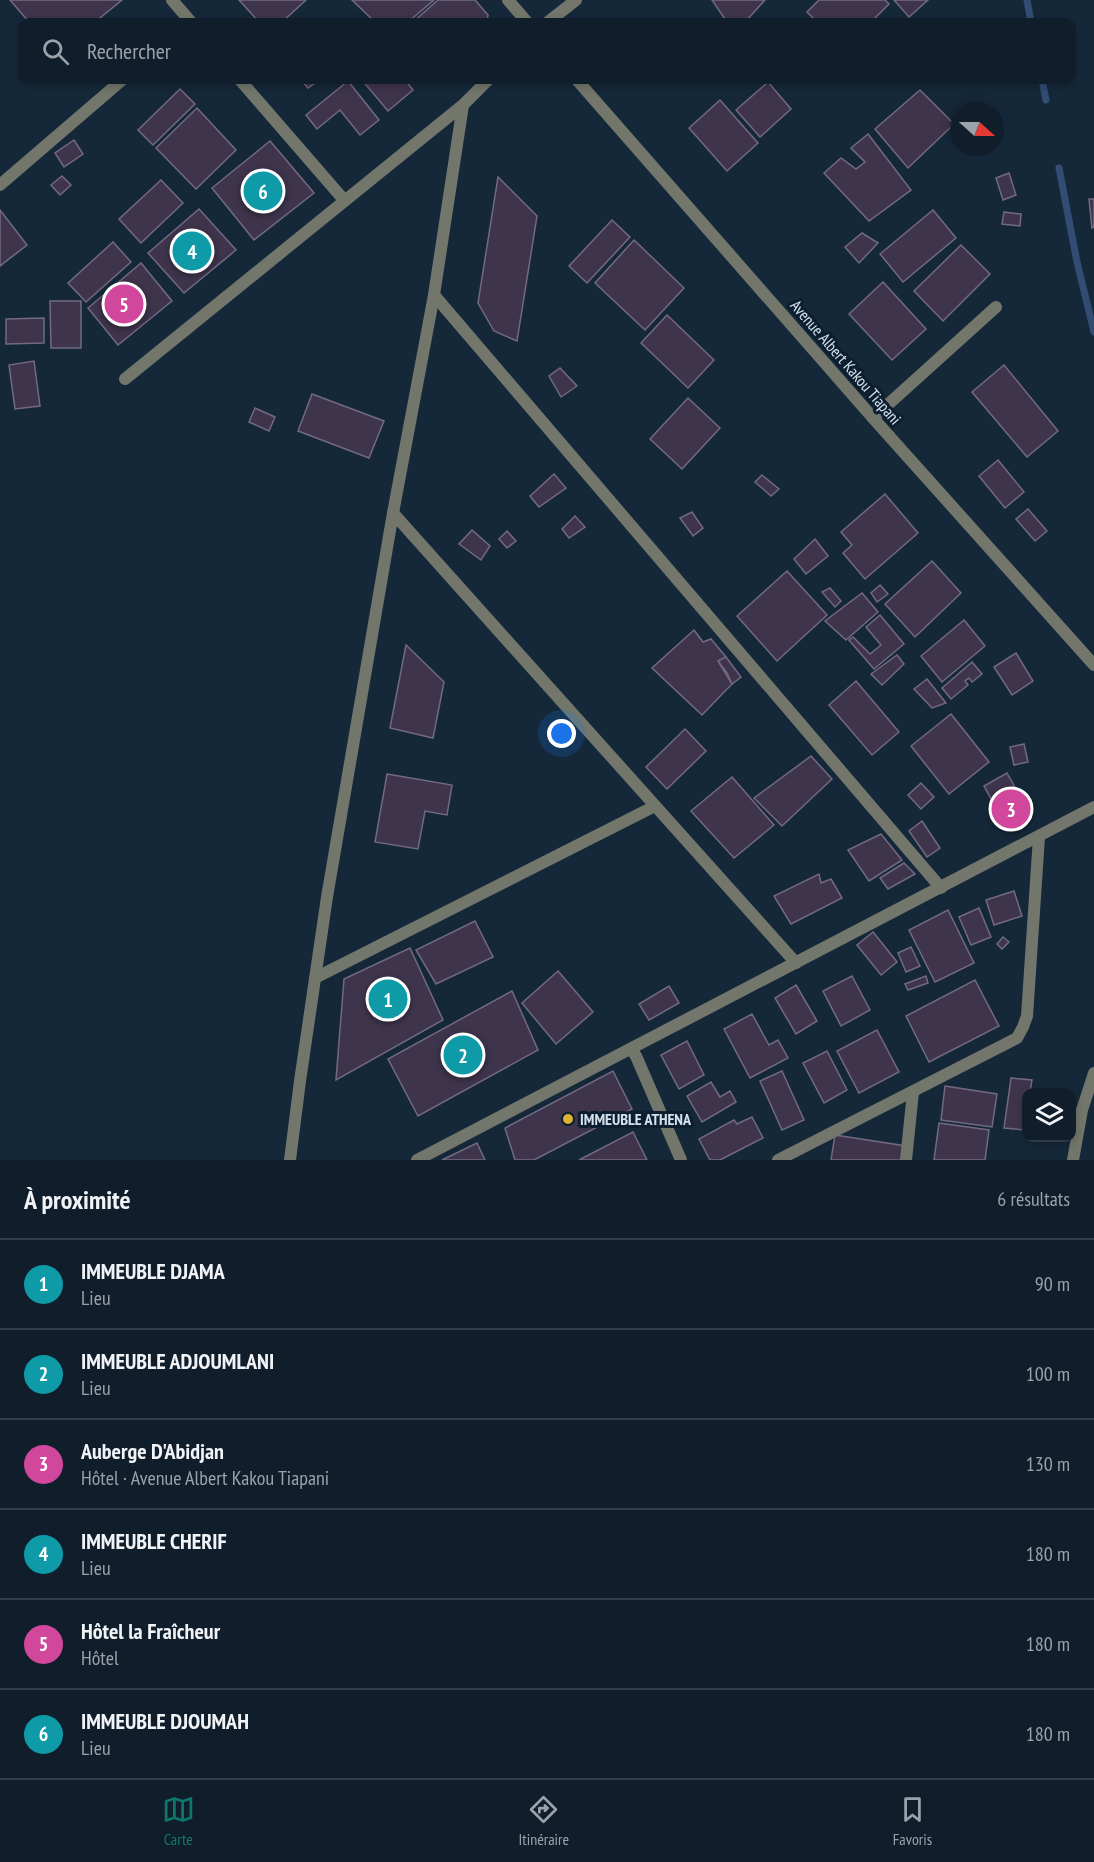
<!DOCTYPE html>
<html lang="fr">
<meta charset="utf-8">
<style>
:root{--surface:#101e2c;--page:#192734;--text:#f1f3f6;--muted:#9ca2a9;--line:#303c48;--accent:#0f766e}
body{margin:0;font-family:"PT Sans Narrow",sans-serif;background:var(--page);color:var(--text)}
.controls{position:absolute;right:18px;bottom:18px;display:grid;overflow:hidden;border-radius:12px;box-shadow:0 3px 9px #0003}
.controls button{width:54px;height:54px;display:grid;place-items:center;padding:0;border:0;border-bottom:2px solid var(--line);background:var(--surface);color:var(--text);font:30px sans-serif}
.compass{position:absolute;left:950px;top:102px;width:54px;height:54px;border-radius:50%;background:var(--surface);box-shadow:0 3px 9px #0003;rotate:111deg}
.you{position:absolute;left:562px;top:734px;width:21px;height:21px;margin:-15px;border:4px solid #fff;border-radius:50%;background:#1a73e8;box-shadow:0 0 0 9px #1a73e833}
.badge{display:grid;place-items:center;width:39px;height:39px;border-radius:50%;background:var(--accent);color:#fff;font-size:20px;font-weight:700}
.pin{position:absolute;translate:-50% -50%;border:3px solid #fff;box-shadow:0 2px 6px #0006}
.list{margin:0;padding:0;list-style:none}
h2{display:flex;justify-content:space-between;align-items:center;height:78px;margin:0;padding:0 24px;font-size:26px}
h2 small{font-size:20px;font-weight:400;color:var(--muted)}
.list li{display:grid;grid-template-columns:39px 1fr auto;gap:18px;align-items:center;box-sizing:border-box;height:90px;padding:0 24px;border-top:2px solid var(--line)}
.list b{display:block;font-size:22px;white-space:nowrap}
.list p{margin:0;font-size:20px;white-space:nowrap;color:var(--muted)}
.list em{font-size:20px;font-style:normal;color:var(--muted)}
.icon{flex:none;width:33px;height:33px;fill:none;stroke:currentColor;stroke-width:2;stroke-linecap:round;stroke-linejoin:round}
.map{position:relative;flex:none;width:1094px;height:1160px;overflow:hidden}
.search{position:absolute;background:var(--surface);box-shadow:0 3px 9px #0003;left:18px;right:18px;top:18px;height:66px;display:flex;align-items:center;gap:15px;box-sizing:border-box;padding:0 21px;border-radius:12px;color:var(--muted);font-size:22px}
.sheet{height:618px;background:var(--surface)}
nav{display:flex;justify-content:space-around;align-items:center;box-sizing:border-box;height:84px;border-top:2px solid var(--line);background:var(--surface);font-size:16px;color:var(--muted)}
nav a{display:grid;justify-items:center;gap:3px}
nav .on{color:var(--accent)}
.map>svg:first-child{display:block}
</style>
<div class="map">
<svg width="1094" height="1160" viewBox="0 0 1094 1160">
<rect width="100%" height="100%" fill="#15283a"/>
<g fill="none" stroke-linecap="round" stroke-linejoin="round">
<!-- stream -->
<g stroke="#334c73" stroke-width="7">
<polyline points="1027,0 1031,22"/>
<polyline points="1042,80 1046,100"/>
<polyline points="1059,168 1077,262 1094,332"/>
</g>
</g>
<!-- building -->
<g fill="#3e344c" stroke="#736983" stroke-width="1.5">
<polygon points="10,0 122,0 95,22 29,22"/>
<polygon points="239,0 306,0 282,22 259,22"/>
<polygon points="352,0 434,0 408,22 375,22"/>
<polygon points="438,0 475,0 488,15 487,22 413,22"/>
<polygon points="712,0 765,0 745,22 727,22"/>
<polygon points="819,0 885,0 889,4 871,22 817,22 807,12"/>
<polygon points="894,0 928,0 909,17"/>
<polygon points="301,80 319,80 308,88"/>
<polygon points="362,80 405,80 413,90 388,111"/>
<polygon points="348,81 379,120 360,135 340,110 317,129 306,115"/>
<polygon points="768,82 791,109 760,137 736,110"/>
<polygon points="180,89 195,104 153,145 138,130"/>
<polygon points="920,90 954,124 908,168 875,129"/>
<polygon points="720,100 758,143 727,171 689,128"/>
<polygon points="197,108 236,150 196,189 156,148"/>
<polygon points="868,134 911,190 869,221 824,173 841,158 856,169 865,162 851,148"/>
<polygon points="74,140 83,154 64,167 55,153"/>
<polygon points="270,141 314,193 254,240 212,188"/>
<polygon points="1009,173 1016,195 1003,200 996,178"/>
<polygon points="62,176 71,185 60,195 51,185"/>
<polygon points="498,177 537,216 517,341 494,331 478,303"/>
<polygon points="161,180 183,203 141,243 119,219"/>
<polygon points="1089,199 1094,199 1094,227 1092,228"/>
<polygon points="199,209 236,250 184,293 148,253"/>
<polygon points="0,210 27,245 0,266"/>
<polygon points="933,210 956,238 903,282 880,254"/>
<polygon points="1004,212 1021,214 1020,226 1002,224"/>
<polygon points="612,220 630,237 587,283 569,266"/>
<polygon points="862,233 878,243 859,263 845,247"/>
<polygon points="634,240 684,288 645,330 595,283"/>
<polygon points="113,242 131,262 86,302 68,283"/>
<polygon points="961,245 990,274 943,321 914,291"/>
<polygon points="141,263 172,301 118,345 88,308"/>
<polygon points="883,282 926,329 892,360 849,314"/>
<polygon points="50,301 81,301 81,348 51,348"/>
<polygon points="667,315 714,360 688,388 641,343"/>
<polygon points="44,318 44,343 6,344 6,319"/>
<polygon points="34,361 40,406 15,409 9,365"/>
<polygon points="1004,365 1058,431 1027,457 972,392"/>
<polygon points="560,368 577,386 561,397 549,376"/>
<polygon points="312,394 384,421 369,458 298,431"/>
<polygon points="688,398 720,428 682,469 650,439"/>
<polygon points="255,408 275,417 269,431 249,422"/>
<polygon points="998,460 1024,492 1005,508 979,476"/>
<polygon points="554,474 566,488 539,507 530,496"/>
<polygon points="762,475 779,489 771,496 755,482"/>
<polygon points="885,494 918,533 865,579 843,553 852,545 841,532"/>
<polygon points="1028,509 1047,531 1035,541 1016,519"/>
<polygon points="692,512 703,528 693,536 680,518"/>
<polygon points="575,516 585,527 569,538 562,529"/>
<polygon points="472,530 490,546 481,560 459,544"/>
<polygon points="507,531 516,541 507,548 499,539"/>
<polygon points="815,539 828,556 806,574 794,559"/>
<polygon points="932,561 961,593 915,637 885,604"/>
<polygon points="787,571 827,615 777,661 737,616"/>
<polygon points="880,585 888,594 877,602 871,593"/>
<polygon points="830,588 841,601 835,607 822,592"/>
<polygon points="862,593 878,612 846,640 825,621"/>
<polygon points="880,615 904,644 874,669 849,640 853,637 870,654 881,645 866,627"/>
<polygon points="964,620 985,646 942,682 921,656"/>
<polygon points="694,630 703,642 711,639 726,657 718,661 732,684 702,715 652,668"/>
<polygon points="406,645 444,682 433,738 390,728"/>
<polygon points="1016,653 1033,681 1012,695 994,667"/>
<polygon points="897,655 904,664 882,685 871,674"/>
<polygon points="726,657 741,677 732,684 727,673 718,661"/>
<polygon points="972,662 982,674 972,682 969,678 965,681 968,685 951,699 942,688"/>
<polygon points="927,679 946,703 932,708 914,689"/>
<polygon points="856,681 899,732 872,755 829,705"/>
<polygon points="951,714 989,762 949,794 911,746"/>
<polygon points="685,729 706,751 667,789 646,767"/>
<polygon points="1024,744 1028,762 1014,765 1010,747"/>
<polygon points="811,756 832,779 782,826 754,798"/>
<polygon points="1007,773 1031,816 1022,821 1018,813 1003,821 984,786"/>
<polygon points="387,774 452,785 447,815 425,811 418,849 375,842"/>
<polygon points="732,777 774,825 734,858 691,811"/>
<polygon points="921,783 934,797 921,809 908,795"/>
<polygon points="922,821 940,848 927,857 909,831"/>
<polygon points="881,834 902,860 869,881 848,850"/>
<polygon points="904,863 915,874 888,889 880,878"/>
<polygon points="819,874 821,883 831,879 842,898 791,924 774,896"/>
<polygon points="1014,891 1022,916 994,925 986,900"/>
<polygon points="979,908 991,937 971,945 959,917"/>
<polygon points="948,910 974,963 935,982 909,930"/>
<polygon points="475,921 493,957 436,984 416,950"/>
<polygon points="873,932 897,962 881,975 857,945"/>
<polygon points="1003,937 1009,942 1002,949 997,944"/>
<polygon points="911,947 920,966 906,972 898,953"/>
<polygon points="410,948 443,1020 336,1080 344,979"/>
<polygon points="558,971 593,1012 556,1044 522,1003"/>
<polygon points="852,976 870,1010 841,1026 823,991"/>
<polygon points="926,976 928,983 908,990 905,984"/>
<polygon points="975,980 999,1026 929,1062 906,1016"/>
<polygon points="796,985 817,1021 796,1034 775,998"/>
<polygon points="669,986 679,1003 649,1020 639,1004"/>
<polygon points="512,991 538,1050 418,1116 388,1059"/>
<polygon points="752,1014 769,1045 778,1040 788,1058 750,1078 724,1029"/>
<polygon points="877,1030 899,1072 859,1093 837,1051"/>
<polygon points="687,1041 704,1075 679,1089 661,1055"/>
<polygon points="827,1051 847,1090 824,1103 803,1063"/>
<polygon points="613,1071 632,1109 534,1160 515,1160 505,1128"/>
<polygon points="782,1071 804,1120 782,1130 760,1081"/>
<polygon points="1011,1078 1032,1080 1030,1092 1026,1092 1025,1130 1004,1128"/>
<polygon points="711,1082 720,1097 730,1091 736,1102 702,1122 687,1096"/>
<polygon points="945,1086 997,1094 992,1127 941,1120"/>
<polygon points="752,1117 763,1138 720,1160 710,1160 699,1139 734,1120 737,1124"/>
<polygon points="939,1123 989,1130 985,1160 934,1160"/>
<polygon points="633,1132 647,1160 579,1160"/>
<polygon points="835,1135 906,1146 904,1160 831,1160"/>
<polygon points="477,1143 485,1160 442,1160"/>
</g>
<g fill="none" stroke-linecap="round" stroke-linejoin="round">
<!-- street -->
<g stroke="#73776b" stroke-width="12">
<polyline points="172,0 191,22"/>
<polyline points="508,0 527,22"/>
<polyline points="548,22 576,0"/>
<polyline points="240,80 344,200"/>
<polyline points="577,80 873,418 1094,665"/>
<polyline points="0,185 122,80"/>
<polyline points="434,295 941,888"/>
<polyline points="125,379 463,105 488,80"/>
<polyline points="873,418 996,307"/>
<polyline points="393,513 796,963"/>
<polyline points="315,978 655,806"/>
<polyline points="631,1049 636,1056 681,1160"/>
<polyline points="290,1160 300,1081 327,897 393,513 434,295 463,105"/>
<polyline points="417,1160 1094,807"/>
<polyline points="778,1160 1017,1038 1023,1027 1027,1016 1039,837"/>
<polyline points="906,1160 913,1092"/>
<polyline points="1073,1160 1082,1110 1094,1073"/>
</g>
</g>
<!-- markers -->
<circle fill="#ddb133" stroke="#0c1f30" stroke-width="2" cx="568" cy="1119" r="6"/>
<g text-anchor="middle" dominant-baseline="central" stroke-width="6" stroke-linejoin="round" paint-order="stroke">
<!-- street labels -->
<g font-size="16" fill="#d5e1ed" stroke="#0c1f30">
<text transform="translate(846 362) rotate(49)">Avenue Albert Kakou Tiapani</text>
</g>
<!-- poi labels -->
<g font-size="16" font-weight="bold" fill="#d5e1ed" stroke="#0c1f30" text-anchor="start">
<text x="580" y="1119">IMMEUBLE ATHENA</text>
</g>
</g>
</svg>
<div class="controls">
<button><svg class="icon" aria-label="layers" viewBox="0 0 24 24"><path d="M12 4l9 5-9 5-9-5zM3 14l9 5 9-5"/></svg></button>
</div>
<svg class="compass" viewBox="-18 -18 36 36"><path d="M0-13l5 13h-10z" fill="#e53935"/><path d="M0 13l5-13h-10z" fill="#9ca2a9"/></svg>
<div class="you"></div>
<div class="pin badge" style="left:388px;top:999px;background:#0f9aa8">1</div>
<div class="pin badge" style="left:463px;top:1055px;background:#0f9aa8">2</div>
<div class="pin badge" style="left:1011px;top:809px;background:#d1479c">3</div>
<div class="pin badge" style="left:192px;top:251px;background:#0f9aa8">4</div>
<div class="pin badge" style="left:124px;top:304px;background:#d1479c">5</div>
<div class="pin badge" style="left:263px;top:191px;background:#0f9aa8">6</div>
<div class="search"><svg class="icon" aria-label="search" viewBox="0 0 24 24"><circle cx="10" cy="10" r="6"/><path d="M15 15l6 6"/></svg>Rechercher</div>
</div>
<section class="sheet">
<h2>À proximité<small>6 résultats</small></h2>
<ul class="list">
<li><span class="badge" style="background:#0f9aa8">1</span><div><b>IMMEUBLE DJAMA</b><p>Lieu</p></div><em>90 m</em></li>
<li><span class="badge" style="background:#0f9aa8">2</span><div><b>IMMEUBLE ADJOUMLANI</b><p>Lieu</p></div><em>100 m</em></li>
<li><span class="badge" style="background:#d1479c">3</span><div><b>Auberge D'Abidjan</b><p>Hôtel · Avenue Albert Kakou Tiapani</p></div><em>130 m</em></li>
<li><span class="badge" style="background:#0f9aa8">4</span><div><b>IMMEUBLE CHERIF</b><p>Lieu</p></div><em>180 m</em></li>
<li><span class="badge" style="background:#d1479c">5</span><div><b>Hôtel la Fraîcheur</b><p>Hôtel</p></div><em>180 m</em></li>
<li><span class="badge" style="background:#0f9aa8">6</span><div><b>IMMEUBLE DJOUMAH</b><p>Lieu</p></div><em>180 m</em></li>
</ul>
</section>
<nav>
<a class="on"><svg class="icon" aria-label="map" viewBox="0 0 24 24"><path d="M3 6l6-2 6 2 6-2v14l-6 2-6-2-6 2zM9 4v14M15 6v14"/></svg>Carte</a>
<a><svg class="icon" aria-label="directions" viewBox="0 0 24 24"><path d="M12 3l9 9-9 9-9-9zM9 14v-3h6M13 9l2 2-2 2"/></svg>Itinéraire</a>
<a><svg class="icon" aria-label="saved" viewBox="0 0 24 24"><path d="M7 4h10v16l-5-4-5 4z"/></svg>Favoris</a>
</nav>
